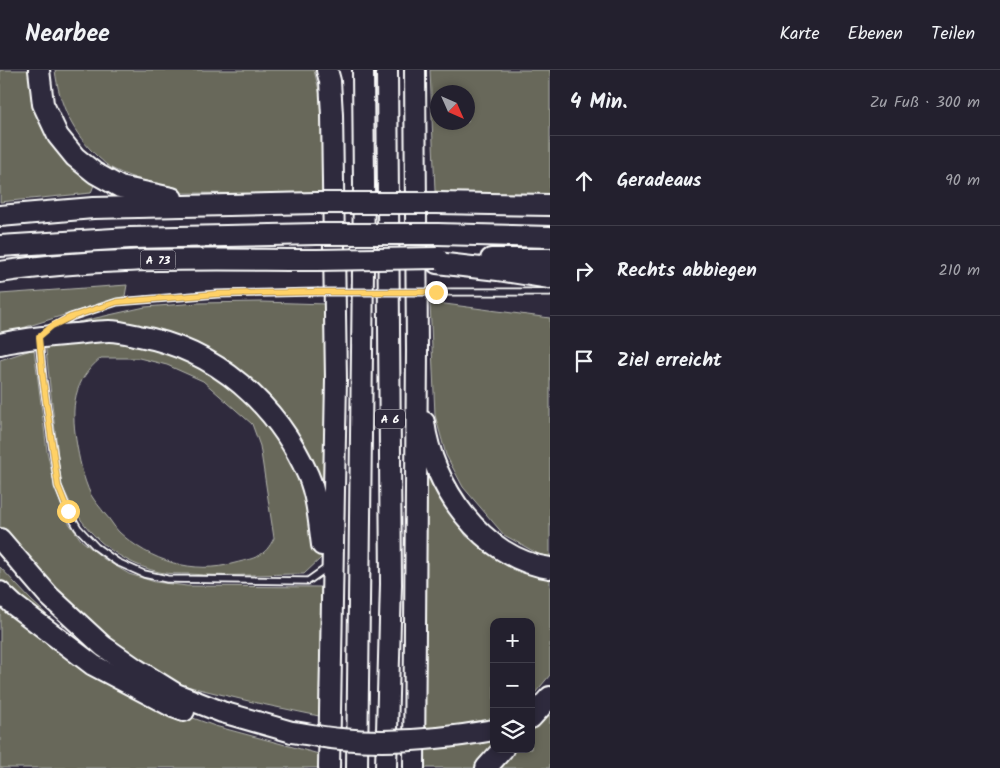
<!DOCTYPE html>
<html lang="de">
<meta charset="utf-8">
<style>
:root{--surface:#23202e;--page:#2b2836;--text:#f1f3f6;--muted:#a3a3aa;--line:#403e4a}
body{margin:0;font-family:Kalam,sans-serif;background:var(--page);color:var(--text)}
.controls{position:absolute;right:15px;bottom:15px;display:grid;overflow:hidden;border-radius:10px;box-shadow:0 2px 8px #0003}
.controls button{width:45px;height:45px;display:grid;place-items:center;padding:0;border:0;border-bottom:1px solid var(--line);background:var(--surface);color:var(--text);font:25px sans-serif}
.compass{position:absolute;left:430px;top:15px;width:45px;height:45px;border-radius:50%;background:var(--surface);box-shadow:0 2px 8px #0003;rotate:135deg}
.stop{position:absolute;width:15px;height:15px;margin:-11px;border:4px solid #ffd166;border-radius:50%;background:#fff}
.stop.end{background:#ffd166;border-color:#fff;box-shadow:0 1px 5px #0008}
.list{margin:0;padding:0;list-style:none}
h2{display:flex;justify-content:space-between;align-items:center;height:65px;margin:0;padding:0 20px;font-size:21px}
h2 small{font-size:16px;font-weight:400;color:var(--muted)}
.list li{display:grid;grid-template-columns:32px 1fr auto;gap:15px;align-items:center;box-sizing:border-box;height:90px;padding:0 20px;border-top:1px solid var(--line)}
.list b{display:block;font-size:19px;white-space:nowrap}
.list em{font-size:16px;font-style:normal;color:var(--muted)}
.icon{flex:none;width:28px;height:28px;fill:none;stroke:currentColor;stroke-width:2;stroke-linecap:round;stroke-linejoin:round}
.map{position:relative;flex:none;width:550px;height:698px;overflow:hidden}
header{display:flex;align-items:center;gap:30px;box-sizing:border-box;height:70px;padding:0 25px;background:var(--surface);border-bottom:1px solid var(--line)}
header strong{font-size:24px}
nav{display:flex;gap:28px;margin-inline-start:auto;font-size:18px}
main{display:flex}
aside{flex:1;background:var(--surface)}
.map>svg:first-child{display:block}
</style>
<header>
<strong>Nearbee</strong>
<nav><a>Karte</a><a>Ebenen</a><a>Teilen</a></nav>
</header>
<main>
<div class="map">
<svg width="550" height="698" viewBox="0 0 550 698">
<rect width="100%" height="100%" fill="#2f2a3d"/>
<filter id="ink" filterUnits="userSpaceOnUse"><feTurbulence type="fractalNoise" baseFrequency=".02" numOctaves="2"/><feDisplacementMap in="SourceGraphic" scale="10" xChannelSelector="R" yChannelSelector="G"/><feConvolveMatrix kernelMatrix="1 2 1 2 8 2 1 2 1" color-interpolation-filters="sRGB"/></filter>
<g filter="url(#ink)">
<!-- green -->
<g fill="#67685a" stroke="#b3b4ac" fill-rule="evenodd">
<polygon points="0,0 37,0 37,11 95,112 91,123 0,132"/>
<path d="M55,0h259l11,45 -1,79 -143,-1c-23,-9 -46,-13 -68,-24 -6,-3 -10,-8 -15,-12 -25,-23 -39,-53 -43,-87z"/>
<path d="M430,0h120v132l-115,-11zM438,22h30v30h-30z"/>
<polygon points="127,215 125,226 0,265 0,224"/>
<polygon points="261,232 326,234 326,431 238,301 80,258 78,252 145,237 198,233"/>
<polygon points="430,232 550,248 550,487 542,486 504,465 463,417 446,385 435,345"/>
<path d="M114,269l62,16 54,30 51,50 34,82 6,41 -17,16c-38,0 -77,3 -115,0 -10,0 -21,0 -30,-2 -48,-12 -80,-44 -98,-89l-16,-141zM101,288h38l28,7 36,16 49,43 8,22 14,92c-9,19 -19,20 -39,25 -41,12 -85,-2 -116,-31 -5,-5 -9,-13 -14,-18 -4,-6 -10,-12 -14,-19 -8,-17 -12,-36 -15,-55 -5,-33 -3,-59 25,-82z"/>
<polygon points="34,279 47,381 55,417 66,449 81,470 104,489 129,504 155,512 187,516 321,517 319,646 257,633 182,615 146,597 89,559 0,463 0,290"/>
<polygon points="426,388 437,415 466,466 504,492 550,507 550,605 531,628 531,552 494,552 494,674 474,698 421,698 421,613"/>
<polygon points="0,497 31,530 75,571 0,518"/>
<polygon points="0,533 141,629 215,656 319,684 319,698 0,698"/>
<polygon points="550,640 550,698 498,698 512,679 531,679 531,659"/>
</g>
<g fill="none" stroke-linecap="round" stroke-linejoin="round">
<defs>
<g id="lane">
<polyline points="436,222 550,222"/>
<polyline points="48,260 71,247 117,232 217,224 317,222"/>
<polyline points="39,270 43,309 58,416 68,441 78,458 96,477 117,492 144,504 167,509 308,511 325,499"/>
</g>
<g id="highway">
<polyline points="39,0 43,34 58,66 75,87 95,103 120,117 172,128"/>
<polyline points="327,0 330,11 332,45 336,309 329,698"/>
<polyline points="437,133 550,135"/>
<polyline points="0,146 93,138 317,133"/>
<polyline points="437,164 550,167"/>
<polyline points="0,176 130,168 317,164"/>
<polyline points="491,189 550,189"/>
<polyline points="437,193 498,200 550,208"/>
<path d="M0,202c104,-16 212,-12 317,-12"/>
<path d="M0,274c25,-6 50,-8 75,-10 11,-1 23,-3 34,-3 10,0 21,3 30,5 77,14 138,68 169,139 9,21 11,47 14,70"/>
<path d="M424,352c8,63 58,137 126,146"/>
<polyline points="0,469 49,526 103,576 136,599 176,624 222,642 292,662"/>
<polyline points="0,522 14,535 93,595 173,637 184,641"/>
<polyline points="531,648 550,627"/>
<polyline points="357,698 364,115 363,0"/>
<polyline points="386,698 391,514 387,0"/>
<polyline points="414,698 417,280 415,0"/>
<polyline points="486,698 503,679"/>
</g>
</defs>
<!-- lane casing -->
<use href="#lane" stroke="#fff" stroke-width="9"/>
<!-- highway casing -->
<use href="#highway" stroke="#fff" stroke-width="24"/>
<!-- lane -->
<use href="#lane" stroke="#2f2a3d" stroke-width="5.5"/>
<!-- highway -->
<use href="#highway" stroke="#2f2a3d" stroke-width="20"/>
<defs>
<polyline id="lane-bridge" points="317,222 436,222"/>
<g id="highway-bridge">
<polyline points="317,133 437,133"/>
<polyline points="317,164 437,164"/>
<polyline points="317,190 437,188"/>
<path d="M292,662c17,2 33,6 49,7 51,5 103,0 153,-9"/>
</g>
</defs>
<!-- lane-bridge casing -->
<use href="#lane-bridge" stroke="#fff" stroke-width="9" stroke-linecap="butt"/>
<!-- highway-bridge casing -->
<use href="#highway-bridge" stroke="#fff" stroke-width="24" stroke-linecap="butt"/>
<!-- lane-bridge -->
<use href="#lane-bridge" stroke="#2f2a3d" stroke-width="5.5"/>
<!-- highway-bridge -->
<use href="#highway-bridge" stroke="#2f2a3d" stroke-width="20"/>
</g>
</g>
<g fill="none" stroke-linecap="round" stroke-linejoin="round" filter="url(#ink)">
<!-- route -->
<polyline stroke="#ffd166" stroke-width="6" points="68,441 58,416 43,309 39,267 52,256 71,247 117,232 216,224 317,222 436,222"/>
</g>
<g text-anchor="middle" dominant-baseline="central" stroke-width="4" stroke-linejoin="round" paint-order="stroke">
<!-- shield labels -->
<g fill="#2f2a3d" stroke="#c1bfc5" stroke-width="1">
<rect x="140.5" y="180.5" width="35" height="19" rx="4"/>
<rect x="375" y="339.5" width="30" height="19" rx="4"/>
</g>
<g font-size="12" font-weight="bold" fill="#fff">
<text x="158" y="190">A 73</text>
<text x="390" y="349">A 6</text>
</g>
</g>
</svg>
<div class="controls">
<button>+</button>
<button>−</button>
<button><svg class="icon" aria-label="layers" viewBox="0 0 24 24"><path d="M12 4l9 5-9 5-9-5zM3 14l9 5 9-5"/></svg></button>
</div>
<svg class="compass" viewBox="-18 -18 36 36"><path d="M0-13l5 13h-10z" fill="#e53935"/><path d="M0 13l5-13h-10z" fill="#a3a3aa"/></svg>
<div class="stop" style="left:68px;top:441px"></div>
<div class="stop end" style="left:436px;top:222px"></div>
</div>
<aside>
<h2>4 Min.<small>Zu Fuß · 300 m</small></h2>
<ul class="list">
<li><svg class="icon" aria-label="ahead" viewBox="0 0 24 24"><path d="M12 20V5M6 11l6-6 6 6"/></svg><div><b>Geradeaus</b></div><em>90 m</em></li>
<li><svg class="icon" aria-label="right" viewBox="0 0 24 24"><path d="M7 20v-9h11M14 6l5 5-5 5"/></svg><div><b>Rechts abbiegen</b></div><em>210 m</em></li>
<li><svg class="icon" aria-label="arrive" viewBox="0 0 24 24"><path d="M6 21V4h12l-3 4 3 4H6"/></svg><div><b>Ziel erreicht</b></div></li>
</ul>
</aside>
</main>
